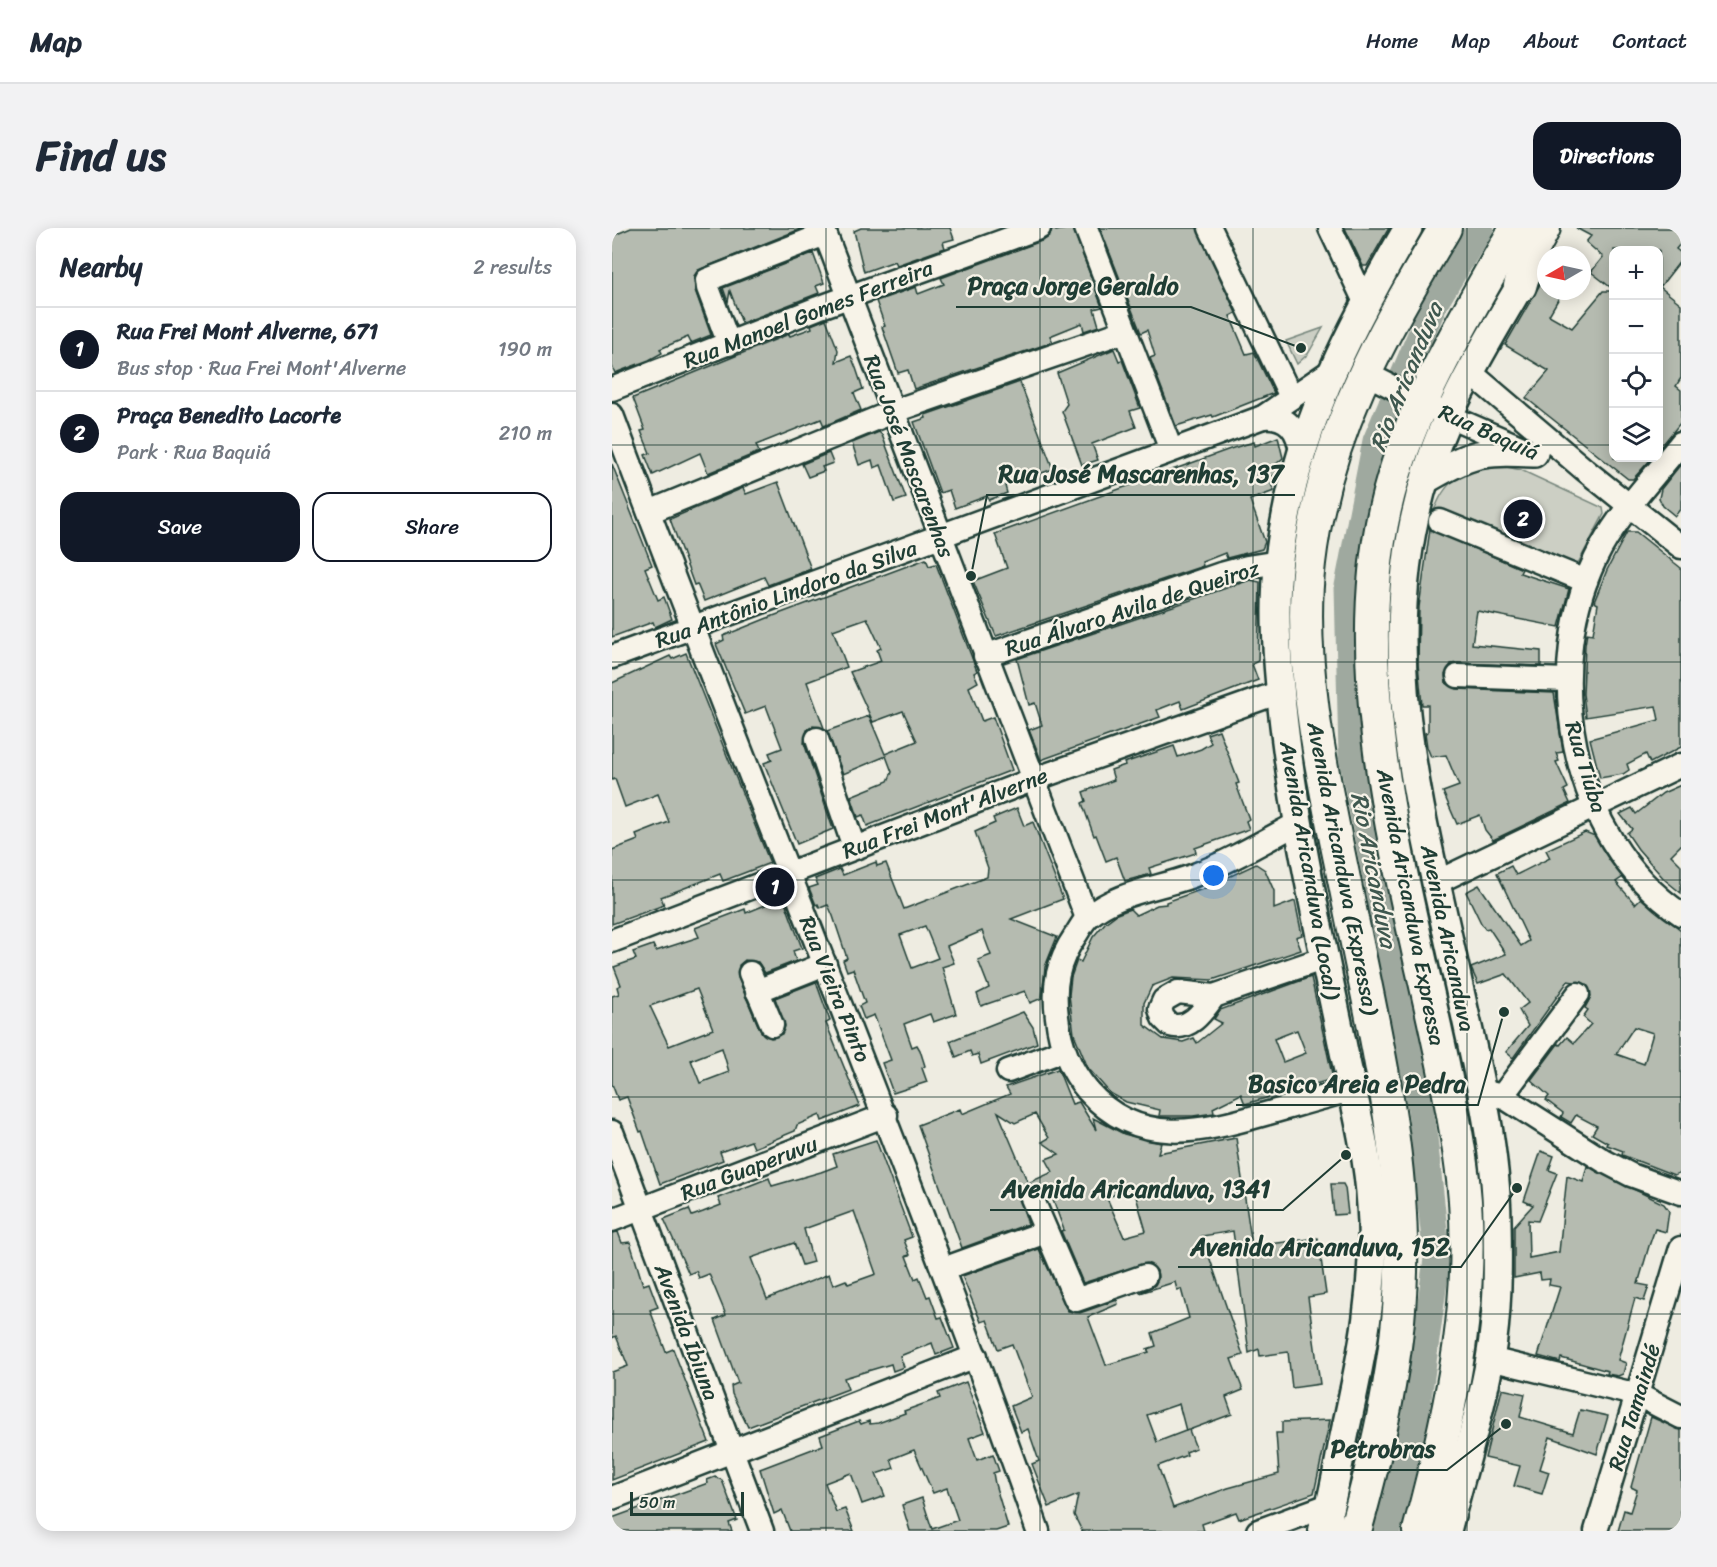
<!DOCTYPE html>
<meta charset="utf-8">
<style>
:root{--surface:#fff;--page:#f2f2f3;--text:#1f2937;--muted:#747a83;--line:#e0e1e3;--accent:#111827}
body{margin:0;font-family:Sriracha,sans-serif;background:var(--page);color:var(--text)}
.controls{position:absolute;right:18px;top:18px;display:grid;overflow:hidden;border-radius:12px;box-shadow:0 3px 15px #0003}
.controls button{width:54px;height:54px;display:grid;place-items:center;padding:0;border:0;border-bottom:2px solid var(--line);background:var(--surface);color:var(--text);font:30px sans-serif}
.compass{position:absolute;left:925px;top:18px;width:54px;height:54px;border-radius:50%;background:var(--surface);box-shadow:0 3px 15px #0003;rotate:261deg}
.scale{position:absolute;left:18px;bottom:15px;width:114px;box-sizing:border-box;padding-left:6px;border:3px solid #1f3d34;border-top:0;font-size:16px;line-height:21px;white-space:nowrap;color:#1f3d34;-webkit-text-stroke:4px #f7f3e8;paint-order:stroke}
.you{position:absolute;left:602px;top:648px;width:21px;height:21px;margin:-15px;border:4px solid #fff;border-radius:50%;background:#1a73e8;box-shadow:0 0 0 9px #1a73e833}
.badge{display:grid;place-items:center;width:39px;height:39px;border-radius:50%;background:var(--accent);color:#fff;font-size:20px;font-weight:700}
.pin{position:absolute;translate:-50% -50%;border:3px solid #fff;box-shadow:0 2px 6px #0006}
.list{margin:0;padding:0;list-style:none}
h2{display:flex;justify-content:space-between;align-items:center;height:78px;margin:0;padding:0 24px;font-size:26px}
h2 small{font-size:20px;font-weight:400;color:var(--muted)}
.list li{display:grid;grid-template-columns:39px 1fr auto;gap:18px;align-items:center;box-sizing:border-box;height:84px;padding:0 24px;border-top:2px solid var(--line)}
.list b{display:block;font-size:22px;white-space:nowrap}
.list p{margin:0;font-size:20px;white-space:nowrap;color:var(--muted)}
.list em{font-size:20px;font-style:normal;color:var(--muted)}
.actions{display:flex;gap:12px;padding:18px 24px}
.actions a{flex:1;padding:14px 0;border:2px solid var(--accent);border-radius:18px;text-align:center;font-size:21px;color:var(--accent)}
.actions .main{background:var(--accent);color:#fff}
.icon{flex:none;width:33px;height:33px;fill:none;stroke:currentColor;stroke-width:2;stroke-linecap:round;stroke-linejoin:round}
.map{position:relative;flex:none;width:1069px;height:1303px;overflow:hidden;border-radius:18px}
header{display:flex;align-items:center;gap:36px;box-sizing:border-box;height:84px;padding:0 30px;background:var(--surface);border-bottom:2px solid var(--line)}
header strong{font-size:28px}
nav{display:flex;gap:33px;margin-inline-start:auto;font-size:21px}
.intro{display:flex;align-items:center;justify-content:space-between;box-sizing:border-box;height:144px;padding:0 36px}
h1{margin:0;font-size:42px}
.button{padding:15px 27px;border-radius:18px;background:var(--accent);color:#fff;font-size:21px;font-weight:700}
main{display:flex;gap:36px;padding:0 36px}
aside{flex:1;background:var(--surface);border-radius:18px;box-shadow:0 3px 15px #0003}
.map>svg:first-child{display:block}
</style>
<header>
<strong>Map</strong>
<nav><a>Home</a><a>Map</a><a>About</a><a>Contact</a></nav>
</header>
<div class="intro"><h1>Find us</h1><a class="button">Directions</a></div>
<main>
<aside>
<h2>Nearby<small>2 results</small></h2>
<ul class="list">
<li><span class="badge">1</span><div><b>Rua Frei Mont Alverne, 671</b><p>Bus stop · Rua Frei Mont'Alverne</p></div><em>190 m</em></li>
<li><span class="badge">2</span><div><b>Praça Benedito Lacorte</b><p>Park · Rua Baquiá</p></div><em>210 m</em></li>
</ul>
<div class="actions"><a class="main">Save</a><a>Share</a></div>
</aside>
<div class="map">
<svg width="1069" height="1303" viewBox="0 0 1069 1303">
<rect width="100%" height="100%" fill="#eeece1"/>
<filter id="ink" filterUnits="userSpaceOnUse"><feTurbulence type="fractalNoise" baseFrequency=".0167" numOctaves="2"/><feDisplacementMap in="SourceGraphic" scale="12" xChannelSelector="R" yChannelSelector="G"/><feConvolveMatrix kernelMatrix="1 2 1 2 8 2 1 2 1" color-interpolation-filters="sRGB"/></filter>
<g filter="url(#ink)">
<!-- green -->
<g fill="#cccfc4" stroke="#76867c" stroke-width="1.5">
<polygon points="711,100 696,126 685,136 674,113"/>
<path d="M885,237l24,5 82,38 1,6 -28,53 -93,-40 -7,-5 -10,5 -33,-13c12,-36 29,-43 64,-49z"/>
</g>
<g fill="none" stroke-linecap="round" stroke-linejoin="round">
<!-- river -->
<polyline stroke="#9fa99f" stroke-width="27" points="775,1303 803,1192 825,1031 809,881 740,528 736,358 764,213 822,76 868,0"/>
</g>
<!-- building -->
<g fill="#b5bbb0" stroke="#1f3d34" stroke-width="1.5" fill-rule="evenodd">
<polygon points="19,0 191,0 86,42 82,48 83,62 99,107 79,115 76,109 48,121 50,125 37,132 3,145 0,138 0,8"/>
<polygon points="249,0 338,0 342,11 331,14 333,20 285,37 283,33 252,44 242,3"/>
<polygon points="440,0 444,3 461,0 490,79 482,81 487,98 472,103 470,95 438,108 441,114 302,161 296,142 286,145 270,99 273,98 264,73 304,59 306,66 332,56 329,50 432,12 438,8"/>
<polygon points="488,0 585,0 624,85 618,88 634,126 642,124 662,165 601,189 600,187 564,198 538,130 543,128 535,102 529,105"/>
<polygon points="733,0 777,0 755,38 751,38"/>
<polygon points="964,0 1069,0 1069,15 1064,21 1069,25 1069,32 1048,59 1069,76 1069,150 1064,158 1069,162 1069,194 1047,221 1047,22 1002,22 1002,62 979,44 991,29 974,14 979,8"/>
<polygon points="201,25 212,55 204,58 207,65 130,95 118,63 116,74 111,60"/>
<polygon points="934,46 934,63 951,63 937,87 960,100 991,63 1002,63 1002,230 1040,230 1021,251 1016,251 914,170 937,143 893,117"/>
<polygon points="214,91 226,122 224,134 239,128 244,140 251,161 242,165 249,182 212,198 209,191 144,217 147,224 96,245 88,225 41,247 33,227 38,225 29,203 33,202 21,170 177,106 178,108 200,100 199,97"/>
<polygon points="502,121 507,133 510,132 528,180 518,183 524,199 480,216 486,232 470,237 450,183 455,176 445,145"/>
<polygon points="408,154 441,241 393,258 395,265 377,272 375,268 343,280 337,262 328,265 302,194 314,190 313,187"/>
<polygon points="267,204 270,207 294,270 282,274 269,237 262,240 260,232 247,237 240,215"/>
<polygon points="666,209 671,230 662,238 665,245 657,251 662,263 638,272 653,314 650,321 615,330 613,325 590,334 591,338 384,408 361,353 395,340 383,306 621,220 642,214 643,218"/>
<polygon points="217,225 221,235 210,239 212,243 196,249 190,236"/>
<polygon points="0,236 40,337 33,340 46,372 52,369 60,391 43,399 41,394 0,409"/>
<polygon points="1069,236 1069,280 1063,288 1051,278 1047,270 1049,261"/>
<polygon points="166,254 199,341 156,357 152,349 92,373 85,356 82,357 58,291 131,260 134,266"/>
<polygon points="818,301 910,341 908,345 957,361 947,399 865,383 860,416 929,423 929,438 846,435 839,436 833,447 834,455 845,461 942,465 951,524 944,525 947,533 944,534 956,560 952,562 958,575 881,612 873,602 868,587 845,596 831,564 847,558 834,527 819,529 815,519 813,505 816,504 816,477 810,477 806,436 807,379"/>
<polygon points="1015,304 1024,304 1069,340 1069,519 1038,535 1034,526 1015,536 1017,542 1011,546 988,550 978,511 1047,492 1044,478 974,489 971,466 973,417 975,405 981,406 986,376 982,374 995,342"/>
<polygon points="314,331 317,338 324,336 365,443 362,445 366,454 357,459 370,493 381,489 400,542 255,598 251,587 246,589 239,568 276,553 280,544 274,528 231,546 215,503 257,488 273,526 305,513 291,483 261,494 238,444 269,433 265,422 269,420 255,390 221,402 235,439 195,454 212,500 201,498 195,502 192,515 221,601 185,616 152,535 160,532 157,525 170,520 154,478 133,486 104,416 112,412 111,408 153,391"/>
<polygon points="638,352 648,354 646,433 640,436 646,452 571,481 568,473 545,482 548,489 429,532 417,502 430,497 423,475 417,477 405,431"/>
<polygon points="74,425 158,635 111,653 108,646 83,656 49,669 52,677 0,696 0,622 26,612 24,607 57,594 46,566 13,579 3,551 0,552 0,455 58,428 60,431"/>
<polygon points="607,502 627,555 624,556 637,591 634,593 637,601 583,620 584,625 537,640 539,646 513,653 504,629 494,633 484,607 482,608 470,575 474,573 471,564 502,552 499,542 513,537 512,535 562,518 566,529 589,521 599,515 595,506"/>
<polygon points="1069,557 1069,617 1059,627 1069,637 1069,665 1053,652 1026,621 1015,605 1020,601 1008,586 1020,580 1024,586 1051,565"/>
<path d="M405,580l7,18 9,-4 30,77 -52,20 46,18 -12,30 -3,31 -12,5 -5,-12 -44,15 -4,-12 12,-6 -11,-28 13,-5 -9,-24 -35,15 7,17 -12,4 14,47 -23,8 -3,-8 -26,10 8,23 5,-2 3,5 5,16 -3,2 5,14 -34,11 -11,-30 9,-3 -17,-45 -10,4 -5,-13 6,-3 -12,-34 -6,2 -4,-11 4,-2 -14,-42 -5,-11 -8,3 -2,-4 -2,1 -7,-17 9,-3 -3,-6 25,-10 3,6 33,-13 1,4 9,-3 18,46 83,-32 1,-9 -13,-36 20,-9 -2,-5zM313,698l13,32 -26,10 -12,-33z"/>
<path d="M973,604l10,4 28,41 -7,5 19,22 6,-6 40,32v242l-7,3 -52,-20 1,-4 -16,-6 1,-2 -16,-9 5,-8 -21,-11 -5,8 -10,-6 2,-4 -17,-13 3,-4 -18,-16 27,-36 2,1 7,-8 7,6 17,-19 -8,-7 5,-7 -3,-2 6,-12 -5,-12 -18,-3 -55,77 -7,-6 22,-26 -9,-16 9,-7 -22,-29 -28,10 -7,-16 35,-14 -17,-26 -4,1 -4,-6 -15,-31 13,-7 42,61 8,-5 -32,-68 14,-7 5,9 34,-17 -4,-8zM1022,799l19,6 -9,31 -28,-10z"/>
<path d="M644,636l9,6 9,21v18l21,-8 7,34 -6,2 5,13 -89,30 -39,-2 -21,8 -8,17v22l19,14 20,3 11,-4 3,5 25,-20 -8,-4 6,-9 91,-33 22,102 -88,25 -4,-10 -28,14 1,5 -21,3h-34l1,-6 -34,-8 -16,-9 -22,-25 -14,-34 -5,-39 2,-18 6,-17 4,2 12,-25 12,-14 12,-9 13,-5 6,6 21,-10 9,-1v-2l37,-13zM685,802l9,23 -23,9 -9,-23z"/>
<path d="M170,666l20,54 -9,3 3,10 -31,12 -7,-11 -13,-2 -6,5 -1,13 22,52 11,8 11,-4 3,-8 -10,-28 41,-16 14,39 -4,2 34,83 -38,15 -2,-6 -23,10 -2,6 -41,17 -3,-7 -17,6 -14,5 3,8 -63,24 -18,-53 -2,1 -13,-35 -9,3 -6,-16v-88l7,-2 -2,-7 4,-2 -7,-18 22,-8 -3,-7 20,-7 3,6 43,-14 -4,-9 50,-19 1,4 24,-10 -1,-4zM85,761l16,40 -44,17 -19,-40zM110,820l7,24 -29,11 -9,-23z"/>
<polygon points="411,784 421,799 425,815 369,836 366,826 360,828 358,823 344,829 338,813"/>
<path d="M446,841l14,35 7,-2 17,28 -3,-12 31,16 37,9 -3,10 78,-15 16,108 66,-8 8,56 -18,3 12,87 -28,4 -4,-36 -28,4 -1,-7 -10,4 -16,-122 -31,5 41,119 -12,4 12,31 -17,7 6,17 -43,16 7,18 -10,4 1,3 -29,11 15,42 55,-20 51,-14 -3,-41h6v-11l48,-2 -16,73 -75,26 -3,-7 -34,12 2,7h-122l-8,-16 4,-20 -29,12 -17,-43 7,-3 -11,-32 -7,3 -10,-26 21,-9 -20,-53 -14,5 -11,-29 -6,2 -19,-46 77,-27 29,62 12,2 37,-13 1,4 -30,13 18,48 43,-13 -2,-3 9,-3 -4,-13 37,-15 -8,-29 -4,1 -2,-8 -35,11 15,-8 3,-6 -1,-8 -10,-8 -64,20 -22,-52 3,-1 -14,-38 -5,2 -11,-9 -8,1 -7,10 9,28 -66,24 -44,-123 42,-16 2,5 48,-20 -4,-7zM386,884l17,11 20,-9 14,24 -7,4 17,12 -13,5 7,13 -25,11zM521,958l13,45 -22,6 -17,-39zM567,1176l7,27 2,-1 -31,12 -10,-27z"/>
<path d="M264,912l36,97 -8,3 6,15 -4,1 9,23 4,-2 8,20 3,-1 8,22 4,-1 12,31 -18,7 -4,-12 -32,13 4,11 -11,4 -2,-7 -47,14 4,11 -100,38 -16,-33 -1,-8 7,-3 -23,-63 11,-5 -17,-41 -10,4 -3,-7 -7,3 -25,-55 25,-10 3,7 11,-4 18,-7 -3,-7 51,-20 3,8 49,-14 16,-6 -4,-12zM242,983l22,63 -28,10 -2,-4 -13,5 -4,-11 -62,25 -16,-41 43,-15 8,22 11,-3 -9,-33z"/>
<polygon points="929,923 942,928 937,942 945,945 926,993 916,992 917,1030 947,1024 955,948 971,954 975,938 1052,976 1057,983 1054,1004 1043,1001 1037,1018 1026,1056 1037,1058 1032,1073 1023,1070 1006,1132 1014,1135 1011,1146 1006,1148 995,1146 996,1143 949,1130 948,1134 926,1128 948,1059 937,1057 938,1051 929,1052 928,1045 902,1050 902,998 921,977 912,973"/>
<polygon points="719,956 731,956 733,960 736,986 722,987"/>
<polygon points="6,1004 10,1015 18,1014 31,1057 37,1055 46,1079 38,1082 54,1124 61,1121 97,1214 0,1252 0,1144 16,1138 4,1108 0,1110 0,1005"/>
<polygon points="354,1154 373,1204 357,1210 365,1232 381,1226 387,1243 381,1245 383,1256 396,1299 384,1303 298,1303 290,1277 310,1270 320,1301 346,1292 335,1260 321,1265 302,1222 279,1231 282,1240 264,1246 273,1268 250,1276 239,1245 213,1255 224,1284 233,1281 242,1303 178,1303 170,1282 162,1286 148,1241 211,1217 208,1208 247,1193 249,1196 257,1193 258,1196 266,1195 293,1185 292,1183 328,1170 326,1165"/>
<polygon points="890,1161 913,1166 908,1189 961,1205 968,1182 996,1188 985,1226 938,1209 928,1241 937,1244 930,1266 902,1258 908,1238 873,1230"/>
<polygon points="1039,1189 1069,1202 1069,1303 1006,1303 1012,1282 1018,1284 1025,1262 1019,1259"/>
<polygon points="103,1249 110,1252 125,1292 117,1295 120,1303 0,1303 0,1290 96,1255 95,1252"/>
</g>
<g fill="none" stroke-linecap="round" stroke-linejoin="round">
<defs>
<g id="minor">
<polyline points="211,0 475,690"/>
<polyline points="474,0 559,222"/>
<polyline points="598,0 679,169"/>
<polyline points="718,0 753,74"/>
<polyline points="117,116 96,60 95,52 213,6"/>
<polyline points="751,144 837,188 917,223"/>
<polyline points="859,145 973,242 1069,319"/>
<polyline points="0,161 206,80 427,0"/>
<path d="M0,187c139,373 294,740 426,1116"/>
<path d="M651,189c25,-2 35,13 38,35"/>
<path d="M1069,215c-27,34 -59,67 -80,105 -63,115 -32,291 80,366"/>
<polyline points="37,284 288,181 513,103"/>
<polyline points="828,293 974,353"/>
<polyline points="373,428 609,346 635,339 667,334"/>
<polyline points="0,429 651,189 719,143"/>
<polyline points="846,448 955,452"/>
<polyline points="205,511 242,619"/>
<path d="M686,595c-35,19 -69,39 -106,53 -35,13 -75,16 -104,41 -5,5 -9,13 -13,19 -18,26 -22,50 -18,81 3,28 14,54 31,74 50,57 114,41 177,23 29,-8 58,-17 87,-24"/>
<polyline points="825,654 1069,537"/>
<polyline points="0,713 420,552 668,464"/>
<polyline points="138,745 160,797"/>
<polyline points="145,763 213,736"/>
<path d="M602,768c-11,15 -24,35 -44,29l-7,-7 -3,-9 4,-9 14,-8 36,4 111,-38"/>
<polyline points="396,843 452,822"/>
<polyline points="869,863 890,868 992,933 1019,947 1069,965"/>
<polyline points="890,868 966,766"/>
<polyline points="0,904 150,1303"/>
<polyline points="420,970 464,1072 533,1048"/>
<polyline points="0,992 274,887"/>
<polyline points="331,1041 434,1004"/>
<polyline points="878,1131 1026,1167 1069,1189"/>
<polyline points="0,1270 364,1128"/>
<polyline points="646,1303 717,1277"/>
<polyline points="984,1303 1069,1020"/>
</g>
<g id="major">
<path d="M813,252c47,-28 55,-29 109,-27"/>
<path d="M711,1303c10,-32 15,-66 22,-99 17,-76 32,-149 26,-227 -3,-51 -16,-102 -27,-153 -23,-114 -50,-229 -62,-345 -5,-48 -9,-100 -3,-148 15,-124 67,-225 129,-331"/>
<path d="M835,1303c14,-57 33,-114 43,-172 8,-45 8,-92 7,-138 -1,-80 -22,-161 -39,-239 -37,-173 -87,-336 -31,-510 23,-73 66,-140 104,-205"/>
</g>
<g id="highway">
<polyline points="908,58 916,31 932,0"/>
<polyline points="713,1303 715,1290"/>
<path d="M743,1303c23,-83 44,-172 46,-259 3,-124 -28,-247 -52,-368 -21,-106 -53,-233 -40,-341 15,-128 71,-226 136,-335"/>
<path d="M807,1303c33,-123 61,-246 41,-374 -31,-208 -122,-438 -75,-648 23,-101 81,-192 131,-281"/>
</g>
</defs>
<!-- minor casing -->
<use href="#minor" stroke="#1f3d34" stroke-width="27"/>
<!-- major casing -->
<use href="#major" stroke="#1f3d34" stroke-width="32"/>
<!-- highway casing -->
<use href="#highway" stroke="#1f3d34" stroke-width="36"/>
<!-- minor -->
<use href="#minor" stroke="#f7f3e8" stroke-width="22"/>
<!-- major -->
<use href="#major" stroke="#f7f3e8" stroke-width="27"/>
<!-- highway -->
<use href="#highway" stroke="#f7f3e8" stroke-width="32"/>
</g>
</g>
<!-- grid -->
<path fill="none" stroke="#1f3d34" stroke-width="1.5" stroke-opacity="0.55" d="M214,0v1303M428,0v1303M641,0v1303M855,0v1303M0,217h1002M1046,217h23M0,434h1069M0,652h1069M0,869h1069M0,1086h1069"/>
<g text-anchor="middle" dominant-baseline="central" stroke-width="4.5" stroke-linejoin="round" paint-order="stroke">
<!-- street labels -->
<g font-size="22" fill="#1f3d34" stroke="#f7f3e8">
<text transform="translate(196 86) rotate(-21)">Rua Manoel Gomes Ferreira</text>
<text transform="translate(877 204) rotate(24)">Rua Baquiá</text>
<text transform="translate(297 228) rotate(69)">Rua José Mascarenhas</text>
<text transform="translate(174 366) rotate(-20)">Rua Antônio Lindoro da Silva</text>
<text transform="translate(520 380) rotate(-18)">Rua Álvaro Avila de Queiroz</text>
<text transform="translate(974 539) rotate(73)">Rua Tiúba</text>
<text transform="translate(333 585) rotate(-21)">Rua Frei Mont'Alverne</text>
<text transform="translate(731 640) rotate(79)">Avenida Aricanduva (Expressa)</text>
<text transform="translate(698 642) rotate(80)">Avenida Aricanduva (Local)</text>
<text transform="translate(799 679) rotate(79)">Avenida Aricanduva Expressa</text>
<text transform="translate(836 710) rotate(78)">Avenida Aricanduva</text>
<text transform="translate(223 761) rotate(68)">Rua Vieira Pinto</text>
<text transform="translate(137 940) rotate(-21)">Rua Guaperuvu</text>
<text transform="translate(75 1104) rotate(69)">Avenida Ibiuna</text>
<text transform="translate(1022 1179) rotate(-73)">Rua Tamaindé</text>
</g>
<!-- water labels -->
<g font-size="24" font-style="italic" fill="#3f584f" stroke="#f7f3e8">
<text transform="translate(794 149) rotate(-68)">Rio Aricanduva</text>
<text transform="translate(762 642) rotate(79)">Rio Aricanduva</text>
</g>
</g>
<!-- callouts -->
<path fill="none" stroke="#1f3d34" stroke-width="2" d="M689 120L579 79H344M359 348L375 267H683M892 784L866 877H624M734 927L671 982H378M905 960L849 1039H566M894 1196L835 1242H706"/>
<g fill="#1f3d34" stroke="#f7f3e8" stroke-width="2">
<circle cx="689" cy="120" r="6"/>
<circle cx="359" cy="348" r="6"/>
<circle cx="892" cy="784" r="6"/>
<circle cx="734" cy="927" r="6"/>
<circle cx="905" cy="960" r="6"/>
<circle cx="894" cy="1196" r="6"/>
</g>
<g font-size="24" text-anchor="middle" font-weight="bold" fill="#1f3d34" stroke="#f7f3e8" stroke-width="4.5" stroke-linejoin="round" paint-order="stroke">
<text x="461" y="66">Praça Jorge Geraldo</text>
<text x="529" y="254">Rua José Mascarenhas, 137</text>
<text x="745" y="864">Basico Areia e Pedra</text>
<text x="524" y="969">Avenida Aricanduva, 1341</text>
<text x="708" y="1027">Avenida Aricanduva, 152</text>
<text x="771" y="1229">Petrobras</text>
</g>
</svg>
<div class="controls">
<button>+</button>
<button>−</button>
<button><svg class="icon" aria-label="locate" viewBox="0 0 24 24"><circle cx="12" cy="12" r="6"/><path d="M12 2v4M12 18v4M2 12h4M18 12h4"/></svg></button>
<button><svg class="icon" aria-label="layers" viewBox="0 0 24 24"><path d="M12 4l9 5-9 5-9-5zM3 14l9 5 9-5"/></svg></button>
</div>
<svg class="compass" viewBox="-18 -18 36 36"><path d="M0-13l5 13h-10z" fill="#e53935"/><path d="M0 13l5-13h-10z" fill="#747a83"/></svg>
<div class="scale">50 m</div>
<div class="you"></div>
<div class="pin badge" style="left:163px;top:659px">1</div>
<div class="pin badge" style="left:911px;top:291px">2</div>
</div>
</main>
